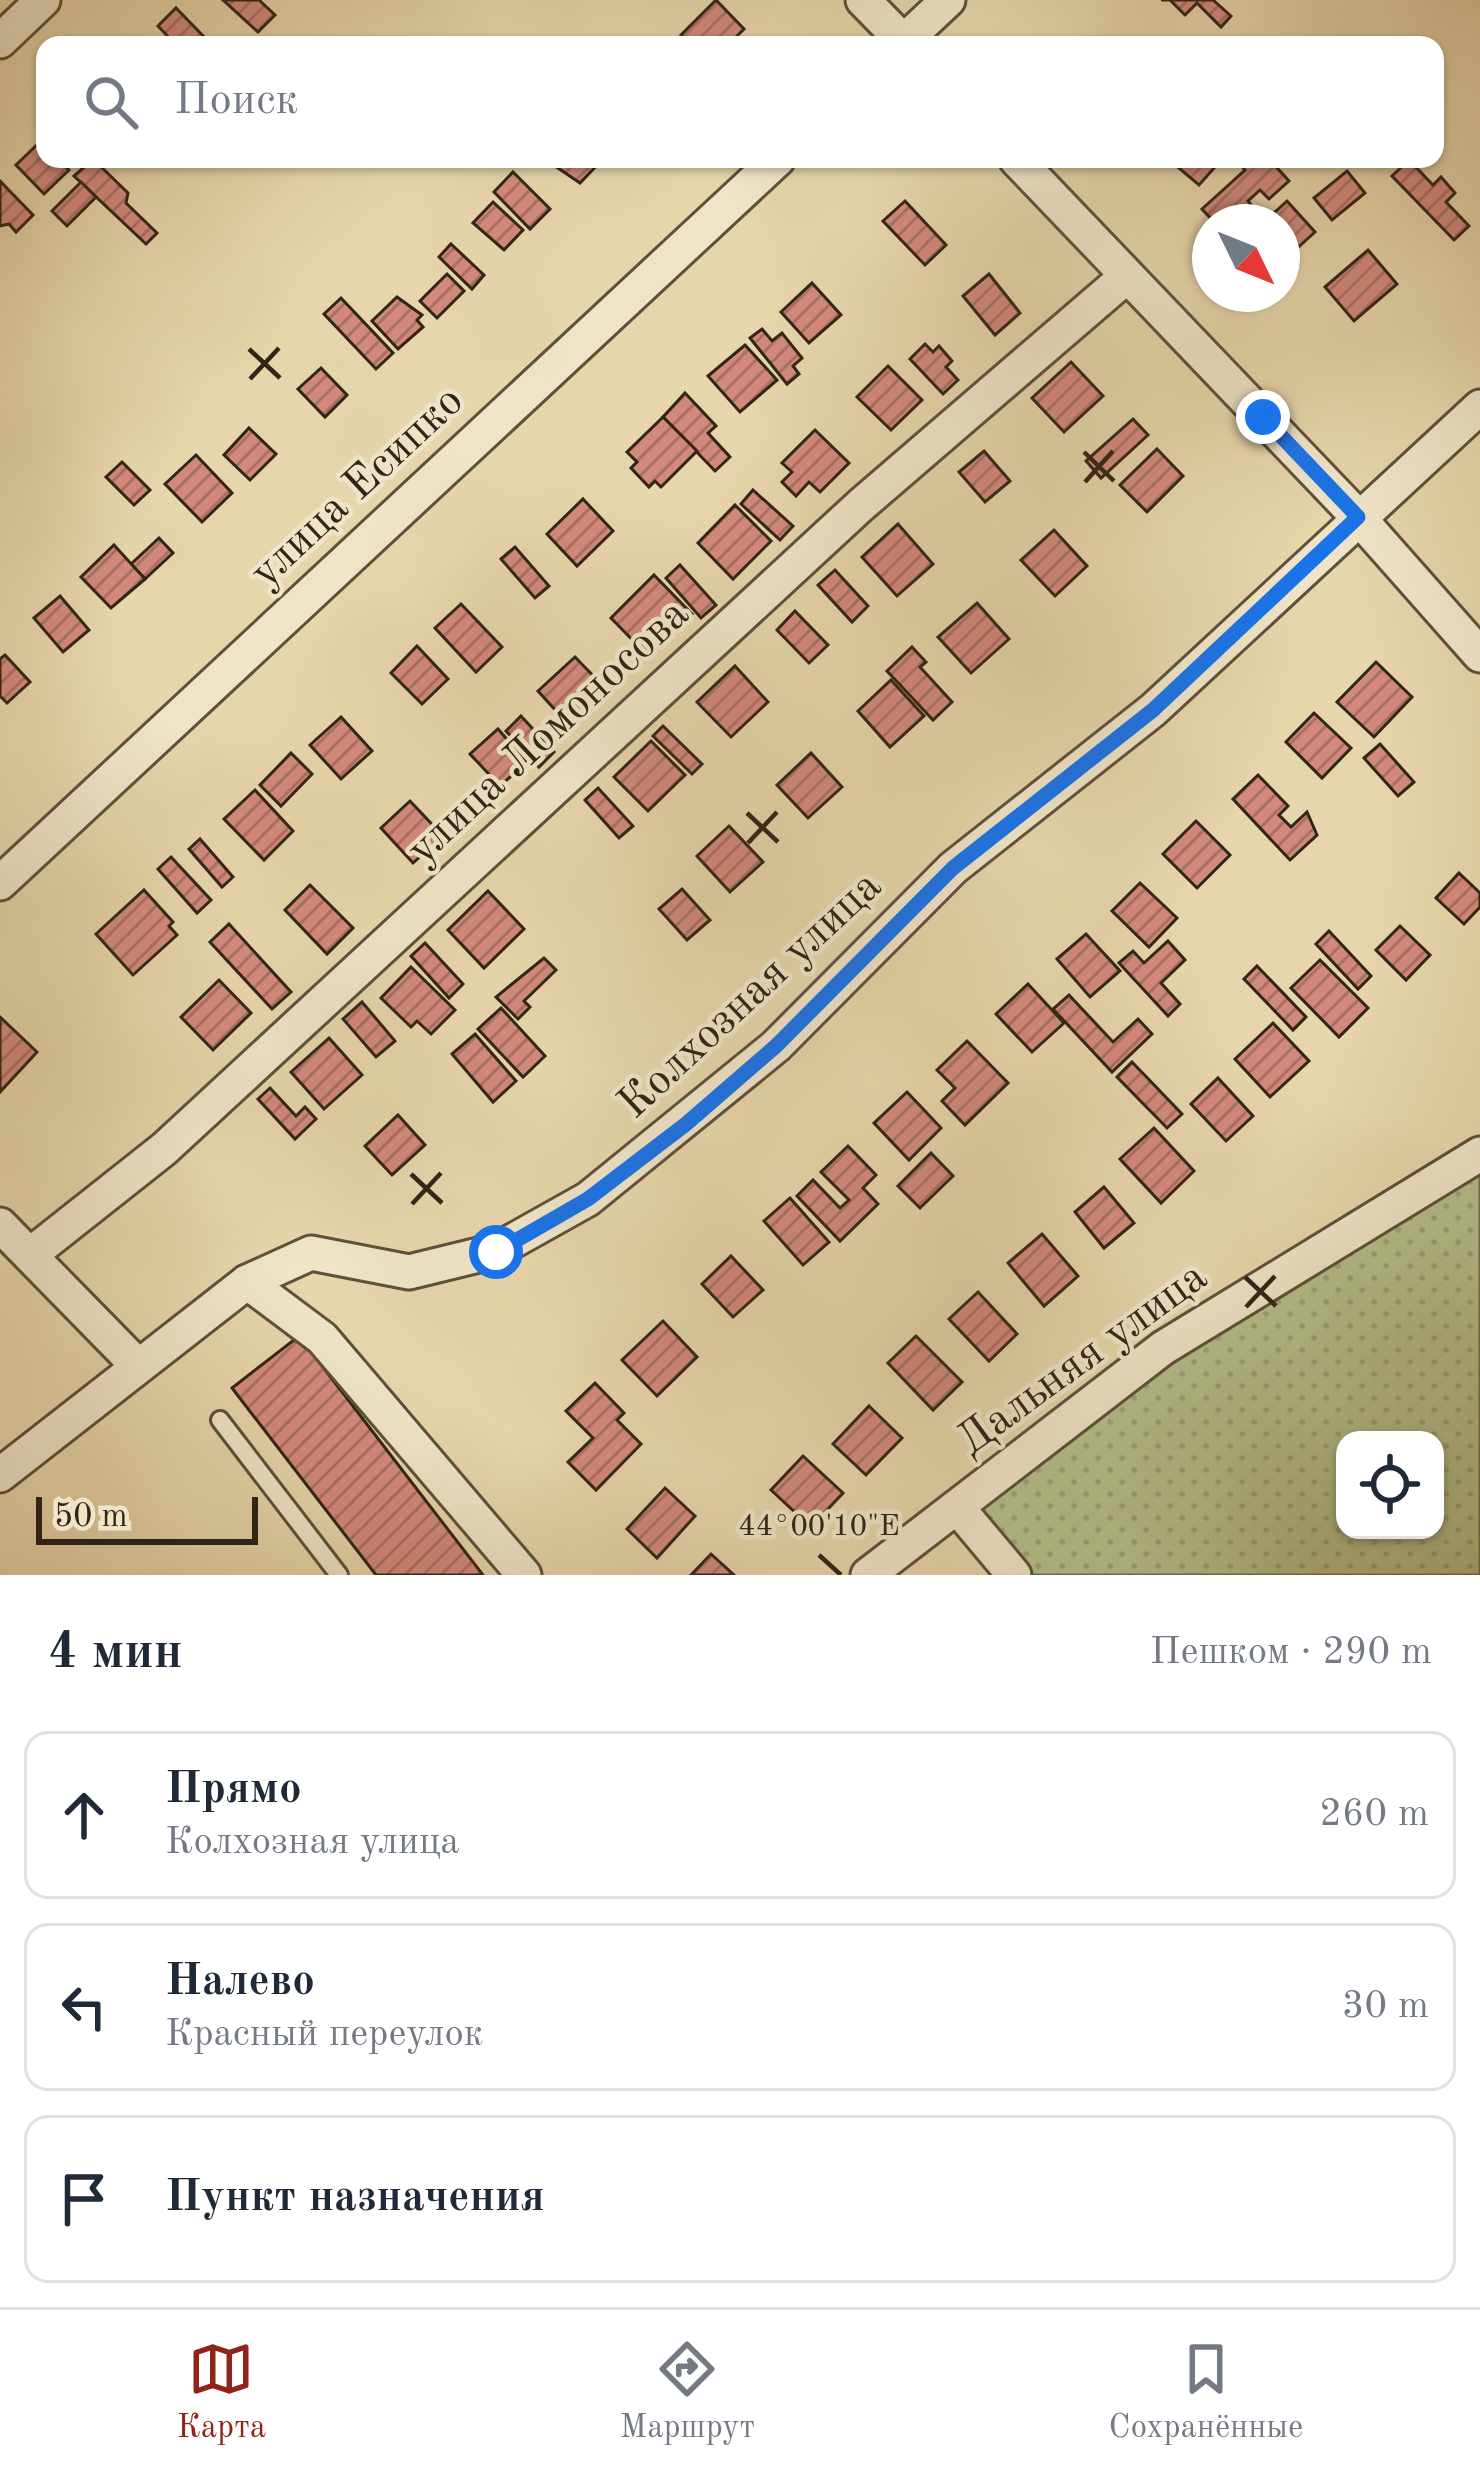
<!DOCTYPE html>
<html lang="ru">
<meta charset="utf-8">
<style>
:root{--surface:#fff;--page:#f6f6f7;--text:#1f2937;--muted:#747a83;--line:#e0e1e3;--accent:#8f2418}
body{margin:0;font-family:"Old Standard TT",serif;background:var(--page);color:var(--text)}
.controls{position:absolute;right:36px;bottom:36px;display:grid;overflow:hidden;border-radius:24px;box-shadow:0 3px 9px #0004}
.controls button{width:108px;height:108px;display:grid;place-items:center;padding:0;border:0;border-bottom:3px solid var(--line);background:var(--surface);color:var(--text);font:60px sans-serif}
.compass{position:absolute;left:1192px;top:204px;width:108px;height:108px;border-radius:50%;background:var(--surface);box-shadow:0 3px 9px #0004;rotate:133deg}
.scale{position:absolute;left:36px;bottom:30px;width:222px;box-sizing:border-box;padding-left:12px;border:6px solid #312515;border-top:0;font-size:33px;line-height:42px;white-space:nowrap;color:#312515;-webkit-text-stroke:9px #efe4c8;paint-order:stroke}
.stop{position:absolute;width:36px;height:36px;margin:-27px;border:9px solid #1a73e8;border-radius:50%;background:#fff}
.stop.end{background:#1a73e8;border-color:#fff;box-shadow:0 3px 12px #0008}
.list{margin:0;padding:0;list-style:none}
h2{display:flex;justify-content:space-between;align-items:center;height:156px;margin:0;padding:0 48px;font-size:51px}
h2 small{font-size:39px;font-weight:400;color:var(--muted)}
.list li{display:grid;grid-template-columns:78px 1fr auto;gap:36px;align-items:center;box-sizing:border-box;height:168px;margin:0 24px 24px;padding:0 24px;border:3px solid var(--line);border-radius:24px}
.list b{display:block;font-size:45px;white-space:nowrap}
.list p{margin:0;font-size:39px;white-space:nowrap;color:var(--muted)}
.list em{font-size:39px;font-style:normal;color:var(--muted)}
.icon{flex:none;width:66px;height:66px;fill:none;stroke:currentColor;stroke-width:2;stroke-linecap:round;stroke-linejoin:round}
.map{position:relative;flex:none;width:1480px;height:1575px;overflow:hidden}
.search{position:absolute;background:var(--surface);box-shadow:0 3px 9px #0004;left:36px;right:36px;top:36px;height:132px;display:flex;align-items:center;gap:30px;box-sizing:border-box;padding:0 42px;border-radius:24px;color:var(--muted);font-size:45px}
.sheet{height:732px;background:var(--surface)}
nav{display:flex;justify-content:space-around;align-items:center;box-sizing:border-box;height:168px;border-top:3px solid var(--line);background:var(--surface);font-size:33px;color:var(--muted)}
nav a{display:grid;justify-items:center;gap:6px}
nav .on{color:var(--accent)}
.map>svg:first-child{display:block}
</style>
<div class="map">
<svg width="1480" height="1575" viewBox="0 0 1480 1575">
<defs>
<pattern id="grass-dots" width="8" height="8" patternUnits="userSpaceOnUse" patternTransform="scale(3)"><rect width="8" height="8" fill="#b3be8b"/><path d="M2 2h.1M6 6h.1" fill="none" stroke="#9aa377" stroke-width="1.8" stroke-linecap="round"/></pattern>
<pattern id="building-hatch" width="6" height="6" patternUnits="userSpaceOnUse" patternTransform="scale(3)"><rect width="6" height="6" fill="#d2897d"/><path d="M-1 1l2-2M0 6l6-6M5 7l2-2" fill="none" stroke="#ab7065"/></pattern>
</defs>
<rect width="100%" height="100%" fill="#e7d5ab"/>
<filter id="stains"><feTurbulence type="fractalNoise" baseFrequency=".00167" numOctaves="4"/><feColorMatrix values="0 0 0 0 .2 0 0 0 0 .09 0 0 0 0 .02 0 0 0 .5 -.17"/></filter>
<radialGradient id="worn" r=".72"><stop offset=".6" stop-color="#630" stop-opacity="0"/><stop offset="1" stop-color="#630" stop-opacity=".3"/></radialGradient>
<!-- grass -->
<path fill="url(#grass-dots)" stroke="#727250" stroke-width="3" fill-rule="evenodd" d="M1480,1154v421h-466l-57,-68zM1345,1440h90v90h-90z"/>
<!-- building -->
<g fill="url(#building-hatch)" stroke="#312515" stroke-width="3">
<polygon points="223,0 259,0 275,15 258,32"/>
<polygon points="716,0 744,29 728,45 691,45 681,35"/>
<polygon points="1161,0 1213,0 1231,16 1221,27 1197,3 1185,15 1170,0"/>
<polygon points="176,8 212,45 176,45 158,26"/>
<polygon points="41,141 45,159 58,159 69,170 44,194 16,165"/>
<polygon points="93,159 128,193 126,203 157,233 146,244 74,176"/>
<polygon points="557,159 603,159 580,183 552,164"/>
<polygon points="1179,159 1222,159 1199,185 1174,164"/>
<polygon points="1236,159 1269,159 1289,181 1269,199 1260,190 1248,201 1253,207 1236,222 1214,222 1202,209 1245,170"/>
<polygon points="1409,160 1433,185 1441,177 1455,193 1446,202 1469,226 1454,240 1392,176"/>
<polygon points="1347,171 1365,193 1332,220 1314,198"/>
<polygon points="513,172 550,209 530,229 494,192"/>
<polygon points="0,181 33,215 16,232 9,224 0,226"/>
<polygon points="81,182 96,197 67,226 52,211"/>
<polygon points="905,201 946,245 925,265 883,221"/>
<polygon points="1287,201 1315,232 1282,262 1282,222 1264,222"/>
<polygon points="493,202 523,230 504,250 473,223"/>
<polygon points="451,244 484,275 472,289 439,257"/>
<polygon points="1368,250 1397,284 1354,321 1325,287"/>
<polygon points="447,274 464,291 437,318 420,301"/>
<polygon points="989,274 1020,313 995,335 963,296"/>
<polygon points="812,283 841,315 809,343 781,312"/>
<polygon points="397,297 422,315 417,320 423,327 398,349 372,321"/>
<polygon points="341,298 393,353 376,369 324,314"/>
<polygon points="762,329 772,341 782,333 802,358 793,366 799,374 787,384 750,338"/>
<polygon points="925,344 933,352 939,346 952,361 946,367 958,380 943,394 910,359"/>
<polygon points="745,345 777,380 740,412 708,376"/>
<polygon points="1071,362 1103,396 1064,432 1032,398"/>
<polygon points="888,366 922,400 891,430 857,397"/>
<polygon points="321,368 347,395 325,417 298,389"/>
<polygon points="685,393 716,426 708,433 730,457 715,471 663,417"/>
<polygon points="663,417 697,451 661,487 655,481 649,487 631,468 637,462 627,452"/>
<polygon points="1133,419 1148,435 1101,478 1086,461"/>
<polygon points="249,428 276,454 250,480 224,455"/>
<polygon points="815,430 849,463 820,492 809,482 796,496 782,482 792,472 782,463"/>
<polygon points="1157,449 1183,476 1147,512 1120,485"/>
<polygon points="984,451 1010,481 985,502 959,472"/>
<polygon points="196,455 232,493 202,522 165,484"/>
<polygon points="122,462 150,490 134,505 106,477"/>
<polygon points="753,490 793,526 780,540 741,504"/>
<polygon points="583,499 613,531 577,566 547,534"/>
<polygon points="735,505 771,541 733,579 698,543"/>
<polygon points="898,524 933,564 897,596 862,557"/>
<polygon points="1054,530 1087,566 1055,596 1021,560"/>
<polygon points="159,538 173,553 145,579 131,564"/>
<polygon points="114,545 145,579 111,608 81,577"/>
<polygon points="515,547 549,586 535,598 501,559"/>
<polygon points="680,565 716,605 701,618 666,578"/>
<polygon points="835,570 868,606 852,622 818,585"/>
<polygon points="654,575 692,614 648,656 611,618"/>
<polygon points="60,596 89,630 63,652 34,618"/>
<polygon points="977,603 1009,639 971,673 938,637"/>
<polygon points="461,604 502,647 476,672 435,628"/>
<polygon points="795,611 828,645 809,663 777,630"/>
<polygon points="417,646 448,679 422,704 391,673"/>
<polygon points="912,647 926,662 920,667 952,702 933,720 887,671"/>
<polygon points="5,655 30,682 7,703 0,696 0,659"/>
<polygon points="575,657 606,689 569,725 538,691"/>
<polygon points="1376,662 1412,697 1374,737 1337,702"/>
<polygon points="735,666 768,702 731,737 697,702"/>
<polygon points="891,680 924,716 890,747 858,711"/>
<polygon points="1314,713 1351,748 1322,778 1286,742"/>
<polygon points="521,716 554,752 539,767 506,731"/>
<polygon points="341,717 372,751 341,779 310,745"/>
<polygon points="663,726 702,764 692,774 653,736"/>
<polygon points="498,729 527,762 500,786 470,754"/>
<polygon points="651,741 685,775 648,811 614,777"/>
<polygon points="1380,744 1414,782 1398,796 1364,758"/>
<polygon points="291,753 312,774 281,806 260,785"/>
<polygon points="811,753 842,787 808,818 777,785"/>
<polygon points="1258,775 1288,806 1279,815 1291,827 1307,812 1317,835 1290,860 1233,799"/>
<polygon points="598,788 633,826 619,838 585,800"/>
<polygon points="255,790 293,831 264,860 224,819"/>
<polygon points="410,801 443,836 413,863 381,828"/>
<polygon points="1196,821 1230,855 1197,888 1163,854"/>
<polygon points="729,826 763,862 730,892 697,856"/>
<polygon points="200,839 233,877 222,887 189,849"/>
<polygon points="171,857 211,900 197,913 158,869"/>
<polygon points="1459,873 1480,893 1480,907 1464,924 1436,898"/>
<polygon points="1140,883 1177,918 1149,947 1112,911"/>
<polygon points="310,885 353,928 327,954 285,910"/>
<polygon points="682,889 710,920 687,940 659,909"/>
<polygon points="144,890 173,922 169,926 177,935 133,975 96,934"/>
<polygon points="488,891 524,929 484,968 448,930"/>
<polygon points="229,924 291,992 272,1009 210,942"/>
<polygon points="1400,926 1430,955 1406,980 1376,950"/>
<polygon points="1329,931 1371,976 1358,989 1316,944"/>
<polygon points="1086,934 1120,971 1090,997 1057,959"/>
<polygon points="1168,941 1185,960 1161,983 1180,1004 1168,1016 1119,963 1133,951 1144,963"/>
<polygon points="425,943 463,984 449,998 411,956"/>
<polygon points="544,958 556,970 524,1001 530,1007 518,1019 496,997"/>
<polygon points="1320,960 1368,1008 1339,1037 1291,988"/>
<polygon points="1257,966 1306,1017 1293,1030 1244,979"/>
<polygon points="411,967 455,1010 431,1034 417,1021 411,1027 381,998"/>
<polygon points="219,980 251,1013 213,1050 181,1017"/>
<polygon points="1028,984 1064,1023 1032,1052 996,1014"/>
<polygon points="1069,995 1113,1042 1138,1019 1152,1034 1112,1072 1053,1009"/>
<polygon points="362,1002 395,1041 376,1057 343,1019"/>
<polygon points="501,1008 545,1056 523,1077 478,1029"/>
<polygon points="0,1017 37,1052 0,1092"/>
<polygon points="1273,1023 1309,1061 1270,1097 1235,1059"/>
<polygon points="475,1034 516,1081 493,1102 452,1054"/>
<polygon points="329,1038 362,1075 324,1109 291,1072"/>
<polygon points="967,1041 1008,1083 965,1125 942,1101 955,1088 937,1070"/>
<polygon points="1132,1062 1182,1114 1167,1128 1117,1077"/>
<polygon points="1218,1078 1253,1116 1226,1141 1191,1104"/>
<polygon points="270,1088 296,1116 305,1107 316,1119 295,1139 258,1099"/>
<polygon points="907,1092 941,1128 909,1160 874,1123"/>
<polygon points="398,1115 425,1145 392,1175 365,1146"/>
<polygon points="1154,1128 1194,1171 1161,1203 1120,1159"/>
<polygon points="848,1146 876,1175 863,1188 878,1204 840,1241 797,1196 813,1180 840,1208 849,1200 821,1172"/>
<polygon points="931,1153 953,1176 920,1208 898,1186"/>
<polygon points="1104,1187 1134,1223 1104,1248 1075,1212"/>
<polygon points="790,1198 829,1242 803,1265 764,1221"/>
<polygon points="1042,1234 1078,1276 1044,1306 1008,1263"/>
<polygon points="731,1256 763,1290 733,1317 702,1284"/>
<polygon points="978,1292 1017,1334 989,1361 949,1319"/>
<polygon points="663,1321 697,1357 657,1396 622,1360"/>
<polygon points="299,1336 483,1575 376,1575 232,1388"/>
<polygon points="916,1336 962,1382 933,1410 888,1363"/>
<polygon points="595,1383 624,1413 617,1420 641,1444 596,1490 568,1462 593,1438 566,1411"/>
<polygon points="869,1406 902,1438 866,1475 833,1444"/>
<polygon points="803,1456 843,1493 811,1527 771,1490"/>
<polygon points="665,1488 695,1516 657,1558 627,1529"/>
<polygon points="711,1554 734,1575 691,1575"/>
</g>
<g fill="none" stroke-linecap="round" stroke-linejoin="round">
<defs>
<polyline id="service" points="220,1420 339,1575"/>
<g id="minor">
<polyline points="863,0 907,45"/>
<polyline points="0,41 43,0"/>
<polyline points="900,45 948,0"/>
<polyline points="1016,159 1358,517 1480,655"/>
<polyline points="0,883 778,159"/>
<polyline points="0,1225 137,1365"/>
<polyline points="30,1255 164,1149 861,505 1127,276"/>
<polyline points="247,1282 322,1338 524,1575"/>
<polyline points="0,1475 247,1282 311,1253 409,1272 495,1251 588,1199 776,1046 953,868 1153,710 1480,407"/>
<polyline points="957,1507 1014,1575"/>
<polyline points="868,1575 1163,1348 1480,1154"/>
</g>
</defs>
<!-- service casing -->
<use href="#service" stroke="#5e513a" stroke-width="22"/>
<!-- minor casing -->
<use href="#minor" stroke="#5e513a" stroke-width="39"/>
<!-- service -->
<use href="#service" stroke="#efe4c8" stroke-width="16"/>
<!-- minor -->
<use href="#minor" stroke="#efe4c8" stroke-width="33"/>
</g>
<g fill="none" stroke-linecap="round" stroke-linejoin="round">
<!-- route -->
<polyline stroke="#1a73e8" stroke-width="15" points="496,1252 588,1199 686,1124 776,1046 953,868 1153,710 1358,517 1263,417"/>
</g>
<!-- ticks -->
<path fill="none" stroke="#312515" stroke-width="4.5" d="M249,349l31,29M250,379l29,-31M1084,452l30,29M1085,482l28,-31M747,813l31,29M748,843l29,-31M411,1174l31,29M412,1204l29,-31M1245,1277l31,29M1246,1307l29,-31M819,1555l22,20"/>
<g text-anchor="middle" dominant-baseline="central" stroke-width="9" stroke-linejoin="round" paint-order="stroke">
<!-- street labels -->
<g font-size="45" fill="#312515" stroke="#efe4c8">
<text transform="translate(358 488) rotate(-43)">улица Есипко</text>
<text transform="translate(549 733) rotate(-43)">улица Ломоносова</text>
<text transform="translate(751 996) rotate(-43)">Колхозная улица</text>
<text transform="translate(1083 1360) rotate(-36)">Дальняя улица</text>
</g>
</g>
<g font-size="30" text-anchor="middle" fill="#312515" stroke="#efe4c8" stroke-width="9" stroke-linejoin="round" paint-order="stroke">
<text x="819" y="1535">44°00'10"E</text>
</g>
<rect width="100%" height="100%" filter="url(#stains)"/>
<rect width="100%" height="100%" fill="url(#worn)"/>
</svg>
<div class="controls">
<button><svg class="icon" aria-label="locate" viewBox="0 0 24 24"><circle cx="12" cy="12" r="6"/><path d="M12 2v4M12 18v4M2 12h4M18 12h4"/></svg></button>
</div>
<svg class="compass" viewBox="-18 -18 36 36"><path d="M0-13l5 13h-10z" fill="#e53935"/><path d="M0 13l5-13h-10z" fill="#747a83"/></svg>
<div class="scale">50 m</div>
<div class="stop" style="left:496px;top:1252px"></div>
<div class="stop end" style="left:1263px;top:417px"></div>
<div class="search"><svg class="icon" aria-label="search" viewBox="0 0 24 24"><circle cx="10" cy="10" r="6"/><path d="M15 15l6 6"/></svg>Поиск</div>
</div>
<section class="sheet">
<h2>4 мин<small>Пешком · 290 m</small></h2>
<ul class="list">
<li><svg class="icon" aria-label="ahead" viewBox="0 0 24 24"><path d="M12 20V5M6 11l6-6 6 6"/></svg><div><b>Прямо</b><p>Колхозная улица</p></div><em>260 m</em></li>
<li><svg class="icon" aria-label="left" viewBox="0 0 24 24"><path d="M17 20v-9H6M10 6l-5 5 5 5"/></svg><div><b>Налево</b><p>Красный переулок</p></div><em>30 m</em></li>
<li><svg class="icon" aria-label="arrive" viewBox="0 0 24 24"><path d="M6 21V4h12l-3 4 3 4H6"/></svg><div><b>Пункт назначения</b></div></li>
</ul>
</section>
<nav>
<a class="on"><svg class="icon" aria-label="map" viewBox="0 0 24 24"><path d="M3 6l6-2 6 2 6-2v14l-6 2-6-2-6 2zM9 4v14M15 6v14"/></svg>Карта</a>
<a><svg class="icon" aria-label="directions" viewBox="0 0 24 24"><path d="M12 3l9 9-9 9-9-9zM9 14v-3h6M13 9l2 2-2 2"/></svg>Маршрут</a>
<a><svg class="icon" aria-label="saved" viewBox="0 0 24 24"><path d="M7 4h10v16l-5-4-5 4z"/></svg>Сохранённые</a>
</nav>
